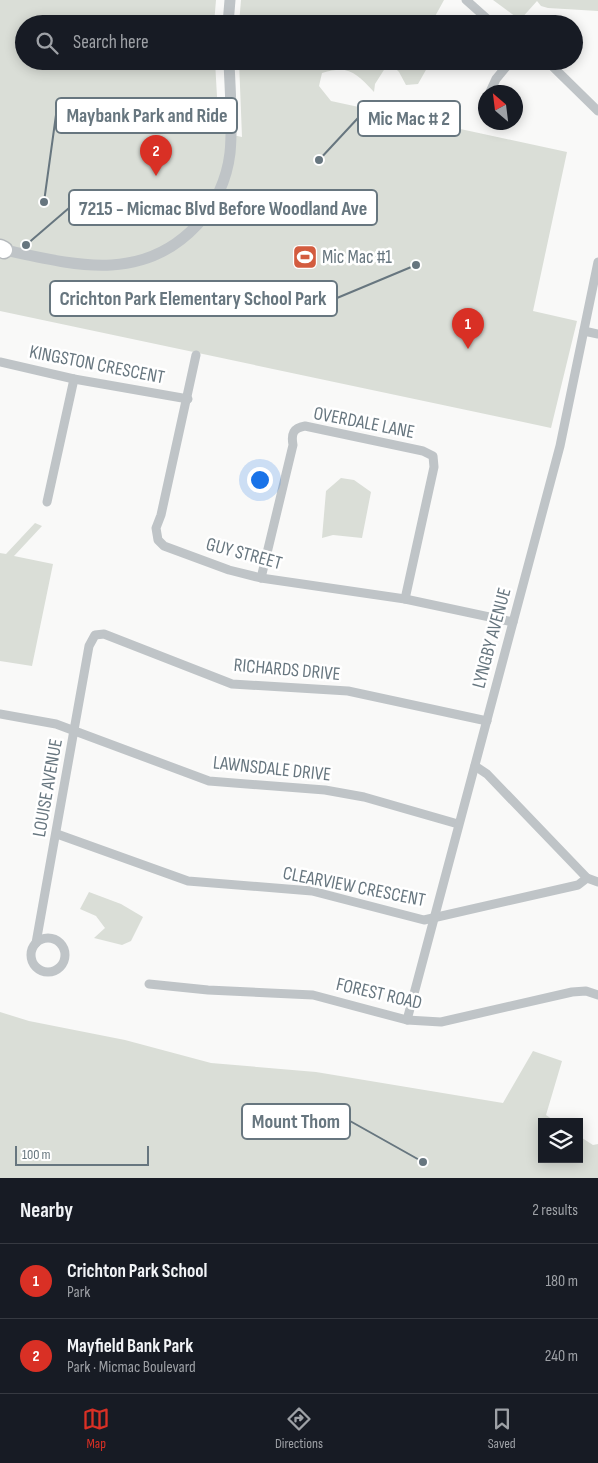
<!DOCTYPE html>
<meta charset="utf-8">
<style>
:root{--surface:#171b24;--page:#242831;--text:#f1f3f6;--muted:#9ea1a6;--line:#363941;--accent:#d93025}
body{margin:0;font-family:"Sofia Sans Condensed",sans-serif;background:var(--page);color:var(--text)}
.controls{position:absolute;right:15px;bottom:15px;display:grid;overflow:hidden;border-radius:0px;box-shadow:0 2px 12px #0003}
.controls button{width:45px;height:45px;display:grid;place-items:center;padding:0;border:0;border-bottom:1px solid var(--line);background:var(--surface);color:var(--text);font:25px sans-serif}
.compass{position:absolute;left:478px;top:85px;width:45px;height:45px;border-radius:50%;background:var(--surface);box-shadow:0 2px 12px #0003;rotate:332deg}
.scale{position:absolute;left:15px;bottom:12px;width:134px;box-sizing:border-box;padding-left:5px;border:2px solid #67767f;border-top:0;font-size:14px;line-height:18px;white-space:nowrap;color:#67767f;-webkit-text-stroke:4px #fff;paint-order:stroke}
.you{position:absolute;left:259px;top:479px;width:18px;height:18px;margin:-12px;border:4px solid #fff;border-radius:50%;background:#1a73e8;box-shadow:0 0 0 8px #1a73e833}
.badge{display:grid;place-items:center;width:32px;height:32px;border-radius:50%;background:var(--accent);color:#fff;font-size:16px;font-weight:700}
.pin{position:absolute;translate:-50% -41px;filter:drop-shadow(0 1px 2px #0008)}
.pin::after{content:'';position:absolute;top:26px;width:18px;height:15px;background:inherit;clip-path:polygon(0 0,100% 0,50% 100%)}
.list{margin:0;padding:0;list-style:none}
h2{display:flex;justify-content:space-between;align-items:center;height:65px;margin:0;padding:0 20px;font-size:21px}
h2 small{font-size:16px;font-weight:400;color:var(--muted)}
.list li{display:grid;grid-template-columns:32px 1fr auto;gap:15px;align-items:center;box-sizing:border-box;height:75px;padding:0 20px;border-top:1px solid var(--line)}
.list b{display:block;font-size:19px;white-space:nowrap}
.list p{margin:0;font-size:16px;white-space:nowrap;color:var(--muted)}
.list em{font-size:16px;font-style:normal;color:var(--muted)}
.icon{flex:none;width:28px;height:28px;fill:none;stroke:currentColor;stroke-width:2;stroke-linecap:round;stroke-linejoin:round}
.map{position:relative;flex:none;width:598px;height:1178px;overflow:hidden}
.search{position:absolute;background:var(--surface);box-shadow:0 2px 12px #0003;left:15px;right:15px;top:15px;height:55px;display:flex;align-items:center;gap:12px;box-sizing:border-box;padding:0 18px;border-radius:28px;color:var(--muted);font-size:19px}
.sheet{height:215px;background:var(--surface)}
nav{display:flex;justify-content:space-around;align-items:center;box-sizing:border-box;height:70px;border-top:1px solid var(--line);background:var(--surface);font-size:14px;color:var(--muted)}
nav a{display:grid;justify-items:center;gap:2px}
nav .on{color:var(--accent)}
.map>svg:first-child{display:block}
</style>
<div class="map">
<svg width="598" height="1178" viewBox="0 0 598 1178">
<rect width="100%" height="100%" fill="#f9f9f8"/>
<!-- green -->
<g fill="#daded7">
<path d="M0,0h216l-2,24h-190v37h191l4,71 23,5 -3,-76h192l-13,23 -12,1 -7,-13 -10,-10 -14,22 -1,8c-19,-20 -25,-27 -52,-19l-3,13 12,15 236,51 -34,159 44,10 -26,107 -551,-117z"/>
<polygon points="241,0 444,0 433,20 435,24 239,24"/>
<polygon points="493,0 598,0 598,11 548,8 541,6 537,1 520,20"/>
<polygon points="341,478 354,480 371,492 362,538 333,535 322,538 326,491"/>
<polygon points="35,523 42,526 14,556 53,564 32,666 0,661 0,553 6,554"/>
<polygon points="89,892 121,904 143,917 131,941 122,945 94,938 105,928 96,916 80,909"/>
<polygon points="0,1012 29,1021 125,1040 211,1063 316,1072 503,1103 533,1051 562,1061 546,1115 556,1122 542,1122 542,1159 579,1159 579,1136 593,1145 598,1144 598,1178 0,1178"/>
</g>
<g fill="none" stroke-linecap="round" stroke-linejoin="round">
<defs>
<polyline id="motorway" points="0,248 4,250"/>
</defs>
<!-- motorway casing -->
<use href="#motorway" stroke="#b5b9bc" stroke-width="19"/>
<!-- minor -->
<g stroke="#bfc4c7" stroke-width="9">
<polyline points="466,0 493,24"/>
<polyline points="547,61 598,111"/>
<polyline points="490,92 496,79 511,61"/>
<polyline points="584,331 598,334"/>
<polyline points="196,355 161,515 156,528 158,540 164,546 229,570 261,578 405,599 513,622"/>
<polyline points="0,362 74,379 188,399"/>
<polyline points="47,502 74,379"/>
<path d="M261,578l32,-133c-2,-11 0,-17 12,-19l118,25 10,5 1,11 -29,132"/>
<polyline points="0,714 56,724 209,781 325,790 364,797 458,824"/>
<polyline points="475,766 487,774 587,878 598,882"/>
<polyline points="57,834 188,881 312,891 424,920 578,885 587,878"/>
<circle cx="48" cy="955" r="17"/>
<polyline points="36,943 89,646 95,635 104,634 232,684 348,691 487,721"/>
<polyline points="149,984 208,990 313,995 407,1020 441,1022 572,992 586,991 598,995"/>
<polyline points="407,1020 560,446 598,262"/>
</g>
<!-- tertiary -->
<g stroke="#bfc4c7" stroke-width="11">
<polyline points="228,24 230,0"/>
<path d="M0,249c71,15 141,36 197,-24 18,-19 30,-46 33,-72 3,-30 0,-62 -1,-92"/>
</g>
<!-- motorway -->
<use href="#motorway" stroke="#fff" stroke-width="16"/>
</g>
<!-- icons -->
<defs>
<symbol id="stadium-square" viewBox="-11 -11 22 22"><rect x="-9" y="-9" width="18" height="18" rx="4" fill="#d35c3f" stroke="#fff"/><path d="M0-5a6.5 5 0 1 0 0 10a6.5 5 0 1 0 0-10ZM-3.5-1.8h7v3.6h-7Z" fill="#fff"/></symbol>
</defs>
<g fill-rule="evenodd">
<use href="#stadium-square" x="291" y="243" width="28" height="28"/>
</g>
<g text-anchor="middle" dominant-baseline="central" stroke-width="5" stroke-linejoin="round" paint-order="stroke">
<!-- poi labels -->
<g font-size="19" fill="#67767f" stroke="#fff" text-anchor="start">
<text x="322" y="257">Mic Mac #1</text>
</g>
<!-- street labels -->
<g font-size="19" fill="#67767f" stroke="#fff">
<text transform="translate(97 365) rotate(11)">KINGSTON CRESCENT</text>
<text transform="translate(364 423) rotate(11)">OVERDALE LANE</text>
<text transform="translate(244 554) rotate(15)">GUY STREET</text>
<text transform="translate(492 638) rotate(-75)">LYNGBY AVENUE</text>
<text transform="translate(287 670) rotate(5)">RICHARDS DRIVE</text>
<text transform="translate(272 769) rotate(6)">LAWNSDALE DRIVE</text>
<text transform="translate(48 788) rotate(-80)">LOUISE AVENUE</text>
<text transform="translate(354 887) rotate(11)">CLEARVIEW CRESCENT</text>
<text transform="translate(379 994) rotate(13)">FOREST ROAD</text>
</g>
</g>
<!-- callouts -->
<path fill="none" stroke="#67767f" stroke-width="2" d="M44 202L56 115M319 160L358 118M26 245L69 208M416 265L337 298M423 1162L350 1121"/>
<g fill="#67767f" stroke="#fff" stroke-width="2">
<circle cx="44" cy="202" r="5"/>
<circle cx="319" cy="160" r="5"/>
<circle cx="26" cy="245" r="5"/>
<circle cx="416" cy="265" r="5"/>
<circle cx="423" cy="1162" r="5"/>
</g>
<g fill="#fff" stroke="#67767f" stroke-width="2">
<rect x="56" y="98" width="181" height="35" rx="5"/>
<rect x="358" y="101" width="102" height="35" rx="5"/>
<rect x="69" y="190" width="308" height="35" rx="5"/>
<rect x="50" y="281" width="287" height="35" rx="5"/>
<rect x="242" y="1104" width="108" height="35" rx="5"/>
</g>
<g font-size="20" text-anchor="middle" font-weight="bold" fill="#67767f">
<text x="147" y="122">Maybank Park and Ride</text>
<text x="409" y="125">Mic Mac # 2</text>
<text x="223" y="215">7215 - Micmac Blvd Before Woodland Ave</text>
<text x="193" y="305">Crichton Park Elementary School Park</text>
<text x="296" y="1128">Mount Thom</text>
</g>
</svg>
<div class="controls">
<button><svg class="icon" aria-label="layers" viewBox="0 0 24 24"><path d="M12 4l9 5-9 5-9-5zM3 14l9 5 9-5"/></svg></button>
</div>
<svg class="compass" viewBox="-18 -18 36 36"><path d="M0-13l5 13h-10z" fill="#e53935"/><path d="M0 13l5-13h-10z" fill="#9ea1a6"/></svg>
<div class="scale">100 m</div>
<div class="you"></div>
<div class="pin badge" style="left:468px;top:349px">1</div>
<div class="pin badge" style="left:156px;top:176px">2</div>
<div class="search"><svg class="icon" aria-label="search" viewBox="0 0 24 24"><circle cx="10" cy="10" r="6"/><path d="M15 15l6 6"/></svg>Search here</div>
</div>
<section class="sheet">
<h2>Nearby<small>2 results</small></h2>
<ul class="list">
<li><span class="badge">1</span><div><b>Crichton Park School</b><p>Park</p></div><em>180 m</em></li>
<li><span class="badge">2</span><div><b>Mayfield Bank Park</b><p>Park · Micmac Boulevard</p></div><em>240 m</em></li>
</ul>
</section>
<nav>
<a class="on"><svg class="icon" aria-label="map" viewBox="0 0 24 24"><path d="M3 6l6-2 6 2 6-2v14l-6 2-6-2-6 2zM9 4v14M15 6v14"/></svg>Map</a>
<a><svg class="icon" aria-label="directions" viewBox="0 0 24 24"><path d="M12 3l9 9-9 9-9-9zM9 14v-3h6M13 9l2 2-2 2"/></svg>Directions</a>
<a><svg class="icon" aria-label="saved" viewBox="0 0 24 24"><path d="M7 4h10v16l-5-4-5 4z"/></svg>Saved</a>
</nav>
